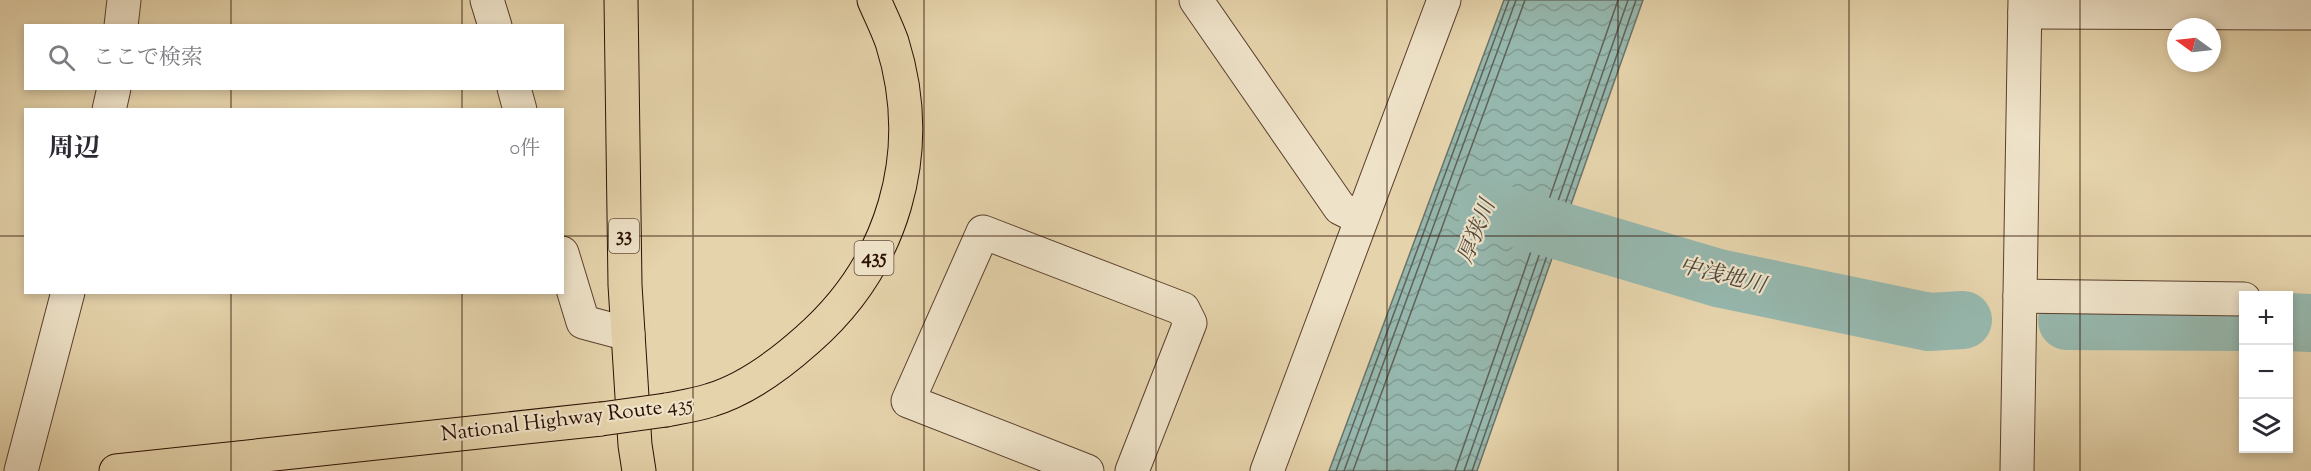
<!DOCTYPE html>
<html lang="ja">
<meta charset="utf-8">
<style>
:root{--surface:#fff;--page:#f7f7f7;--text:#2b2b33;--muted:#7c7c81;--line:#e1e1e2}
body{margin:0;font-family:"Sorts Mill Goudy","Noto Serif JP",serif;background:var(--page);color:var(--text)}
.controls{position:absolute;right:18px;bottom:18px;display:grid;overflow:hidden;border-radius:0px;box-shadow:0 3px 9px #0003}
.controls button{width:54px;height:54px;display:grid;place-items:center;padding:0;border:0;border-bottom:2px solid var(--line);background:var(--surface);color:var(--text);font:30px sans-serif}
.compass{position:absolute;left:2167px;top:18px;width:54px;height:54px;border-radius:50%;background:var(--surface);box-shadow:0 3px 9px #0003;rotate:285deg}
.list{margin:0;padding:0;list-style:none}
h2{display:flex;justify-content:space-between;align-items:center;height:78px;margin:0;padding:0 24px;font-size:26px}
h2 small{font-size:20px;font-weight:400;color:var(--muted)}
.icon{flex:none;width:33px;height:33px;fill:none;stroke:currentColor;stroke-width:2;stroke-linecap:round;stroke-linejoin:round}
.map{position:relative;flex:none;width:2311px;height:471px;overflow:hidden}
.search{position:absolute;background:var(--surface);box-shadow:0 3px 9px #0003;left:24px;top:24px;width:540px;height:66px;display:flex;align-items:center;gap:15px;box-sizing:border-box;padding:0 21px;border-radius:0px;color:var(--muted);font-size:22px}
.panel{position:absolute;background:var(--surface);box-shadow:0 3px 9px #0003;left:24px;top:108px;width:540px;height:186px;border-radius:0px}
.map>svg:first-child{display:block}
</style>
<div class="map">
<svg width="2311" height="471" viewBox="0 0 2311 471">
<defs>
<pattern id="water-waves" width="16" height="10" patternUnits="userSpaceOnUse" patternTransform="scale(1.5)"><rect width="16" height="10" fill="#96b7ad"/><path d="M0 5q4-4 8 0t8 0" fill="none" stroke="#819c93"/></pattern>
</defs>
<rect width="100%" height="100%" fill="#e5d3ab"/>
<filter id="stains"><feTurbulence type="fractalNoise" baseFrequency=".00333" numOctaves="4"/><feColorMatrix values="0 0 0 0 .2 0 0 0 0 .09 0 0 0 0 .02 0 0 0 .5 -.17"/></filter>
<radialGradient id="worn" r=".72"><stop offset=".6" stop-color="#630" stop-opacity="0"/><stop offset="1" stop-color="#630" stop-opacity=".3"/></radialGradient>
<!-- water -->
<polygon fill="url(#water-waves)" stroke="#6b7369" stroke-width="1.5" points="1504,0 1643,0 1477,471 1329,471"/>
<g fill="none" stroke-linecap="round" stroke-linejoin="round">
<!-- shore -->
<g stroke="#606258" stroke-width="1.5">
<polyline points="1336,471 1509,0"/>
<polyline points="1344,471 1516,0"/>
<polyline points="1353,471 1525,0"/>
<polyline points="1455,471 1618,0"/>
<polyline points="1464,471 1628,0"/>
<polyline points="1472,471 1636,0"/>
</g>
<!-- river -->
<g stroke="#96b7ad" stroke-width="58">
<polyline points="1486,209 1718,278 1929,322 1963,320"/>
<polyline points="2067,321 2244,322"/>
<polyline points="2288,322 2311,323"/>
</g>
<defs>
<g id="minor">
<polyline points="487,0 495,26"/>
<polyline points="1196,0 1340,208 1360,218"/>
<polyline points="2025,12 2311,13"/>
<polyline points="121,26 124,0"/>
<polyline points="514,88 520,110"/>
<polyline points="109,110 114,88"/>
<polyline points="562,253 583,322 628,334"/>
<polyline points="2020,296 2244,299"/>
<polyline points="21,471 68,292"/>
<polyline points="1087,471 908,401 983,232 1183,309 1190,323 1132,471"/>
<polyline points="1267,471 1444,0"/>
<polyline points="2017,471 2025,0"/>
</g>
<polyline id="major" points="621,0 625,285 635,445 639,471"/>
<g id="highway">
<path d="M666,410c15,-3 30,-5 45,-10 36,-11 68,-35 96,-60 86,-75 120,-187 85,-298 -5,-14 -12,-28 -18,-42"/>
<polyline points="116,471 601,419"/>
</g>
</defs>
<!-- minor casing -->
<use href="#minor" stroke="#5a3f2d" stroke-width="35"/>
<!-- major casing -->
<use href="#major" stroke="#2b0e03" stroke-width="35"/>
<!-- highway casing -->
<use href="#highway" stroke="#2b0e03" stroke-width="35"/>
<!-- minor -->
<use href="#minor" stroke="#eee2c8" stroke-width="33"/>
<!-- major -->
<use href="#major" stroke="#e5d3ab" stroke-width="33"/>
<!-- highway -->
<use href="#highway" stroke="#e5d3ab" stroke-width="33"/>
<defs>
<polyline id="highway-bridge" points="601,419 666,410"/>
</defs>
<!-- highway-bridge casing -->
<use href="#highway-bridge" stroke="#2b0e03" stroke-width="35" stroke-linecap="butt"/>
<!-- highway-bridge -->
<use href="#highway-bridge" stroke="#e5d3ab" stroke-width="33"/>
</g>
<!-- grid -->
<path fill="none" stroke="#2b0e03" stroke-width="1.5" stroke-opacity="0.55" d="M231,0v26M462,0v26M693,0v471M924,0v471M1156,0v471M1387,0v471M1618,0v471M1849,0v471M2080,0v471M231,88v22M462,88v22M0,236h26M562,236h1749M231,292v179M462,292v179"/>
<g text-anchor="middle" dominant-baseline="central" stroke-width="4.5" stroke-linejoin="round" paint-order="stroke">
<!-- shield labels -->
<g fill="#eee2c8" stroke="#664e3e" stroke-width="1.5">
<rect x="609" y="219" width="30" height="34" rx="4.5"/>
<rect x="854.5" y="241" width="39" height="34" rx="4.5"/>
</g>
<g font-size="20" font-weight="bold" fill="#2b0e03">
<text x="624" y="236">33</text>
<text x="874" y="258">435</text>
</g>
<!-- street labels -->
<g font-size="21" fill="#2b0e03" stroke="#eee2c8">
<text transform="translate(567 420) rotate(-7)">National Highway Route 435</text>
</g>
<!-- water labels -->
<g font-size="22" font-style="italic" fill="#50493e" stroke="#eee2c8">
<text transform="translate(1478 232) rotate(-68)">厚狭川</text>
<text transform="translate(1722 277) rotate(14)">中浅地川</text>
</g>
</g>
<rect width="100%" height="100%" filter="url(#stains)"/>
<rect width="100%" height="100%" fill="url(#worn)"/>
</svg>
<div class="controls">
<button>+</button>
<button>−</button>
<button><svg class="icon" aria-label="layers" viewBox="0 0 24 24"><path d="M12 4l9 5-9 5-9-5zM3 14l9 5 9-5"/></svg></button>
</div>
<svg class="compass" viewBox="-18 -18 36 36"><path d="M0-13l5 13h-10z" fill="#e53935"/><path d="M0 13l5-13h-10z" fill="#7c7c81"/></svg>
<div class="search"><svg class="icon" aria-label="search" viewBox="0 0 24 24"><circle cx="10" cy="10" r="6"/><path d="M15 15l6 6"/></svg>ここで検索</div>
<section class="panel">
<h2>周辺<small>0件</small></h2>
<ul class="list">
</ul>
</section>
</div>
